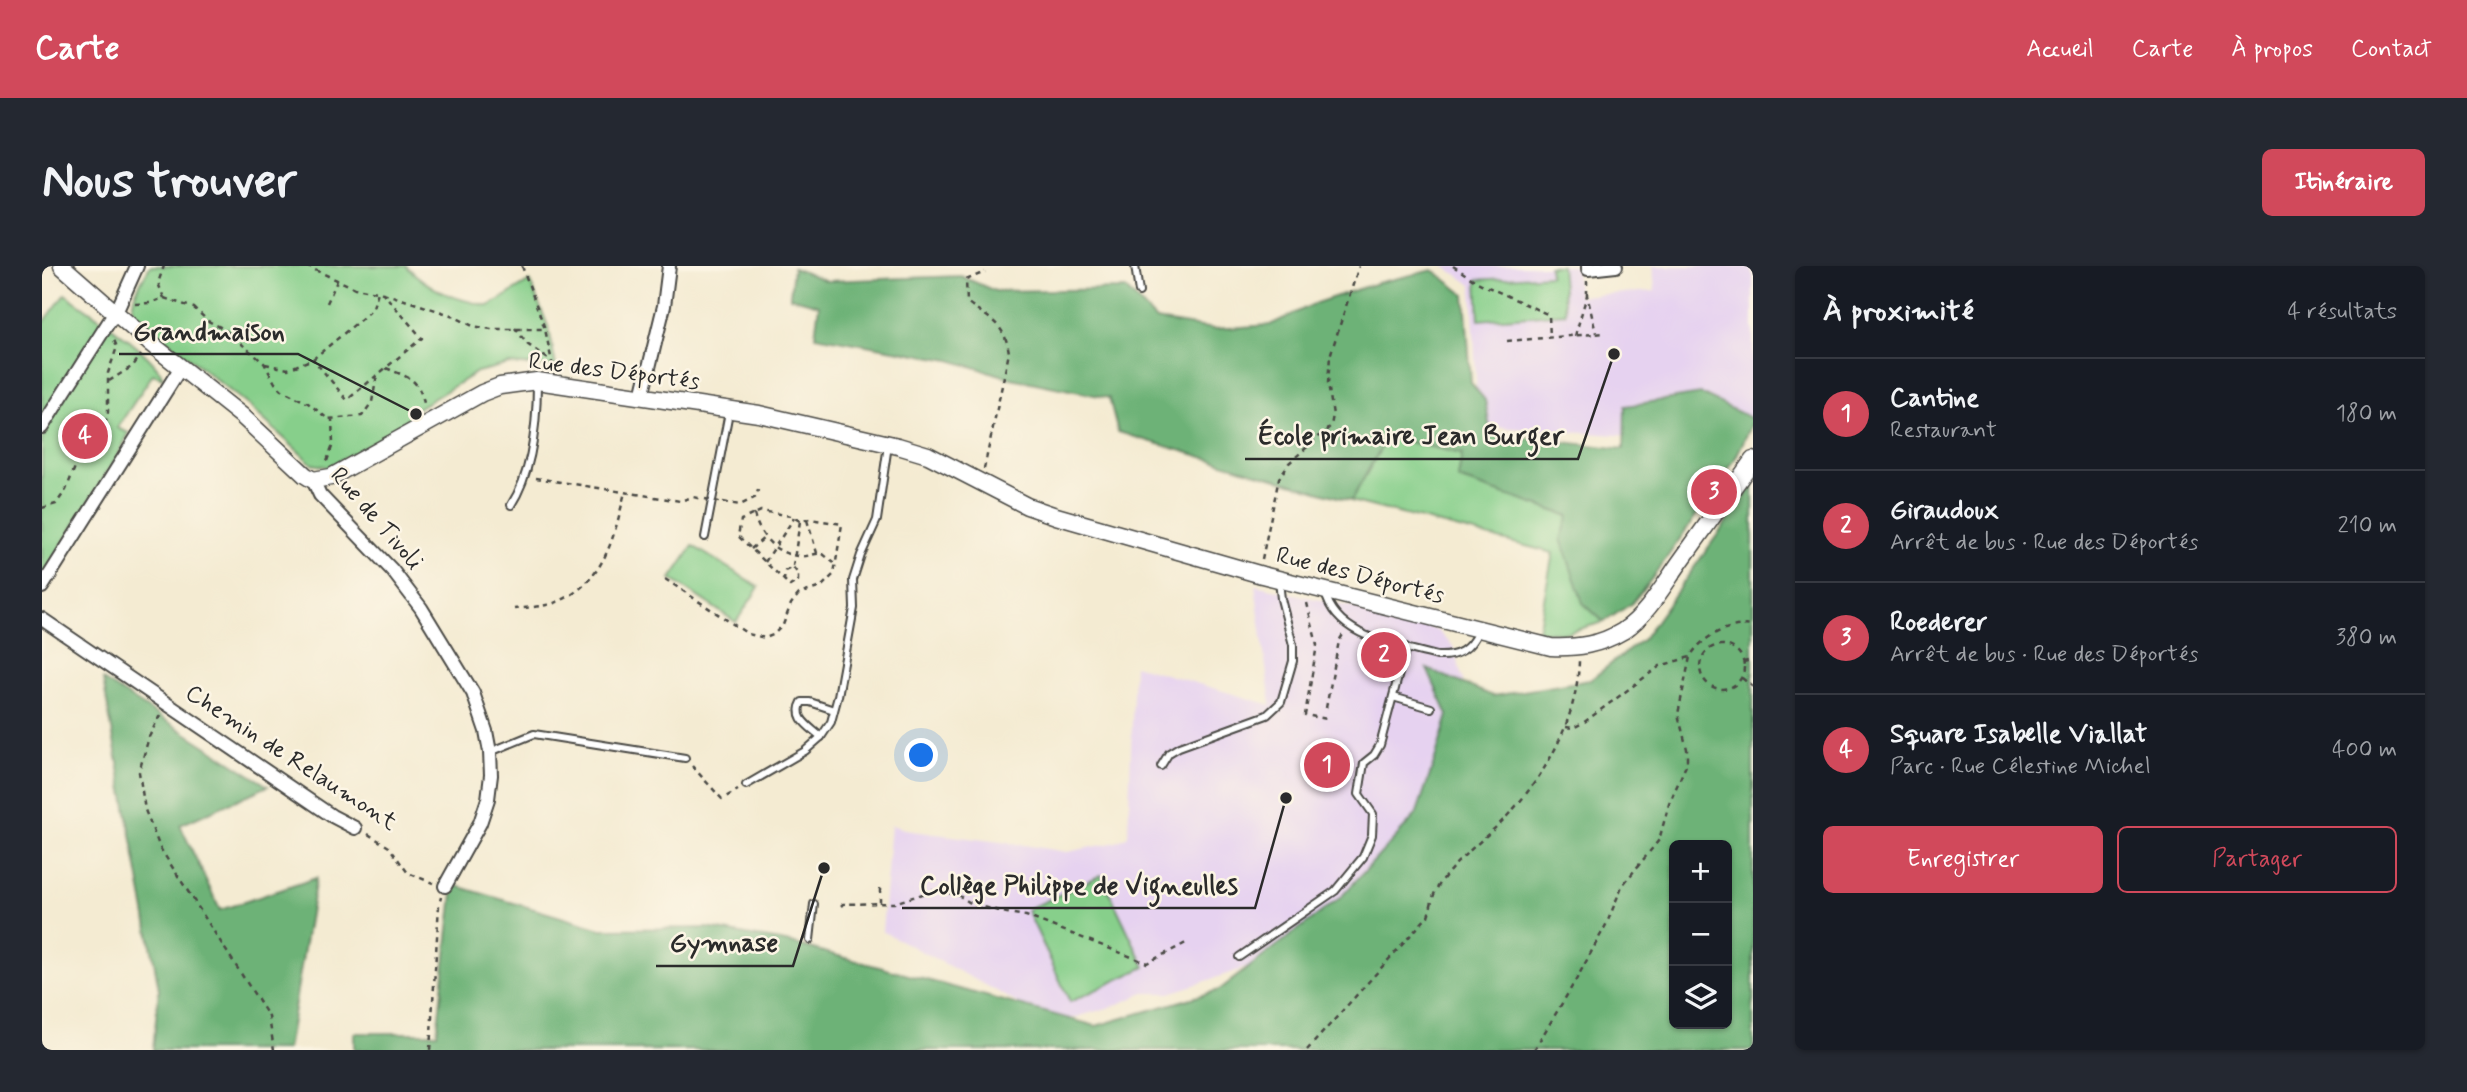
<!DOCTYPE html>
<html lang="fr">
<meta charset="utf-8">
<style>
:root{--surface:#171b24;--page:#242831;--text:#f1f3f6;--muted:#9ea1a6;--line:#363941;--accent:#d1495b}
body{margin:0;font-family:Mynerve,sans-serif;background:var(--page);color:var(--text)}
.controls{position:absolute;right:21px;bottom:21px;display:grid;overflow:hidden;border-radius:10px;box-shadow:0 2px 5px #0004}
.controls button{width:63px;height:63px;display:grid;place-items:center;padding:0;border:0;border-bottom:2px solid var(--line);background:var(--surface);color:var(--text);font:35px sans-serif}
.you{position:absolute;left:880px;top:490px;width:24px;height:24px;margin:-18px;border:5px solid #fff;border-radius:50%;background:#1a73e8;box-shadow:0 0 0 10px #1a73e833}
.badge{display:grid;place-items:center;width:46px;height:46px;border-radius:50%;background:var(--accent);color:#fff;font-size:23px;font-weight:700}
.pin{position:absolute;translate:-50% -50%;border:4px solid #fff;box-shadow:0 2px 7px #0006}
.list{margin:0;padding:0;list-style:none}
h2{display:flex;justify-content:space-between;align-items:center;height:91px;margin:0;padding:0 28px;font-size:30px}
h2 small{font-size:23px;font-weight:400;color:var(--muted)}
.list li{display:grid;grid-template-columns:46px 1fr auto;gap:21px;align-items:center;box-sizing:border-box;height:112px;padding:0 28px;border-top:2px solid var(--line)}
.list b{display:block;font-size:26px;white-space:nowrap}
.list p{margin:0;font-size:23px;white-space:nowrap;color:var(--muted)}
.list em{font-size:23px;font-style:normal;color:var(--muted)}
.actions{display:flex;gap:14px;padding:21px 28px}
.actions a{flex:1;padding:16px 0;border:2px solid var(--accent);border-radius:10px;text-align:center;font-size:24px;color:var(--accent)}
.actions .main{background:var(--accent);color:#fff}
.icon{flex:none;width:38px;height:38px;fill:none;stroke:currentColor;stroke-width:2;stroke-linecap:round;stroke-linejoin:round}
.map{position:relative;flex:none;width:1711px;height:784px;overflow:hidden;border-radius:10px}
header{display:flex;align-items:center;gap:42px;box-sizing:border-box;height:98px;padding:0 35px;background:var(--accent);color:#fff}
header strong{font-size:33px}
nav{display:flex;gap:38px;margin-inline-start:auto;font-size:24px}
.intro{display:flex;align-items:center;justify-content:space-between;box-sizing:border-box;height:168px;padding:0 42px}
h1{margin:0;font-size:49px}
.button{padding:18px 32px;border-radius:10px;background:var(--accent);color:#fff;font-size:24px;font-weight:700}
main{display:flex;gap:42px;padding:0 42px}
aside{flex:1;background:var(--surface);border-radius:10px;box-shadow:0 2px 5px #0004}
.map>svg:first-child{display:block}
</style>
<header>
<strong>Carte</strong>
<nav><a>Accueil</a><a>Carte</a><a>À propos</a><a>Contact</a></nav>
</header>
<div class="intro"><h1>Nous trouver</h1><a class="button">Itinéraire</a></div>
<main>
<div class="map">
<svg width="1711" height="784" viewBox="0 0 1711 784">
<rect width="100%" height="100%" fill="#fcf5e5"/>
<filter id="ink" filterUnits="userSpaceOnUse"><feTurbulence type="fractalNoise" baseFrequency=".0143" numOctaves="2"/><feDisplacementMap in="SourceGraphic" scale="14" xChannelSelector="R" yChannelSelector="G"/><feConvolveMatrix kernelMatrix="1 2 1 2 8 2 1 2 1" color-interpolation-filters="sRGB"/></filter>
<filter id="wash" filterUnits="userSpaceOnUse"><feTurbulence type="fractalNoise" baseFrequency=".00686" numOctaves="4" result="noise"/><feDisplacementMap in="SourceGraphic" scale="28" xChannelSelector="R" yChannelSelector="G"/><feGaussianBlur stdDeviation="1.57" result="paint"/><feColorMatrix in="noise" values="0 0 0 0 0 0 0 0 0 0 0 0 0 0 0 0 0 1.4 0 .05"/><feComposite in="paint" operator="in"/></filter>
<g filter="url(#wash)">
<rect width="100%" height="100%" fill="#f4ebd2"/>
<!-- built -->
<g fill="#e6d2f0">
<polygon points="1402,0 1534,0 1536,30 1613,25 1611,0 1708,0 1711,10 1711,146 1698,177 1436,160 1430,19"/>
<polygon points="1213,319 1374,356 1396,365 1411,380 1428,438 1392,558 1221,696 1128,727 1102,727 1072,740 1021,755 1002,753 953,724 840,665 849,559 869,565 975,578 1025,586 1075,576 1086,570 1092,399 1229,439"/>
</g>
<!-- green -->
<g fill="#87cf8b" stroke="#597d5b" stroke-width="2">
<path d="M108,0h256c26,26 48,33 83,40l41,-25 19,48 7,38 -47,-3 -32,8 -67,41 -5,11 -77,43 -16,-3 -63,-58 -115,-92c-6,-15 9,-34 16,-48z"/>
<polygon points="1507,0 1519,0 1523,47 1437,54 1435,14 1508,9"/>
<path d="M23,28c23,17 90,59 98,84l-10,-4 -36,54 12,5 -11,22 -76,122v-138l5,-8 -5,-3v-103z"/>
<polygon points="1345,171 1420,188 1416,213 1527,250 1541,337 1562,356 1523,367 1496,365 1511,287 1309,235"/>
<polygon points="651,280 717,321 694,356 629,313"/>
<polygon points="1059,609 1103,701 1028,736 985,644"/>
</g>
<!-- forest -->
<g fill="#6db277" stroke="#4c6e51" stroke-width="2" fill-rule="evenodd">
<polygon points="751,2 785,15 919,10 953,25 1084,23 1114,54 1172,63 1228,59 1274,37 1335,17 1391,4 1423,29 1429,117 1443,134 1449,168 1582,183 1583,140 1659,128 1711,153 1711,156 1692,195 1612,310 1590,337 1562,356 1541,337 1519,273 1527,250 1416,213 1420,188 1345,171 1309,235 1076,166 1067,132 969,112 908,94 773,70 777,39 748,31"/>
<path d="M1711,219v565h-1399v-17h83l17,-148 147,44 107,-1 83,15 305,83 123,-36 122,-93 75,-82 17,-49 15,-51 -21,-46 66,27 97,-16 53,-41zM1632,579h53v179h-53z"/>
<polygon points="61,414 226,520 138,559 178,644 274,612 245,784 111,784 117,723"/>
</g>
</g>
<g filter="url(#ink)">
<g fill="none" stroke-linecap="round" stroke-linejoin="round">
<defs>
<g id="service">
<polyline points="1093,0 1097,26"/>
<path d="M469,239c22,-34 26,-82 26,-122"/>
<polyline points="663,271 687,146"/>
<path d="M1283,326c11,47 74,53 112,64 20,1 33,-6 41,-25"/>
<polyline points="1351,431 1389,442"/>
<path d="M779,471c-12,-11 -28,-19 -19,-35h8l24,8"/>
<polyline points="448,486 492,468 643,492"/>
<polyline points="1119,500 1127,487 1137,481 1225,449 1239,436 1251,395 1251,379 1239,333 1237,315"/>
<polyline points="704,519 763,485 779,471 789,456 796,430 812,342 811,314 819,289 835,254 846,179"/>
<polyline points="768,674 772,638"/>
<polyline points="1197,691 1293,625 1321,591 1330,569 1331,548 1317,528 1322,497 1332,489 1338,479 1364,381"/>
</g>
<g id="minor">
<polyline points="1546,0 1546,3 1574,0"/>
<polyline points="600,130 622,40 627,0"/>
<polyline points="0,161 77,40 95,0"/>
<polyline points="271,214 278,229 350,304 379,342 431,427 444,465 448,486 449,509 446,533 438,557 403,620"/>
<polyline points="0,321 139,101"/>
<polyline points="0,353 290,550 313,562"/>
</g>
<path id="tertiary" d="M20,0l88,77 92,73 63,59 8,5 18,-3 151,-84 18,-7 37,-5 222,33 139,32 30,9 99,51 29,10 206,59 289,72c26,1 49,-2 72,-16 23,-15 39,-43 55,-66 25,-35 50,-70 75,-105"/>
</defs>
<!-- service casing -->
<use href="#service" stroke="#494844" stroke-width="10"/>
<!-- minor casing -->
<use href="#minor" stroke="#494844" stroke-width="16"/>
<!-- tertiary casing -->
<use href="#tertiary" stroke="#494844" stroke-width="19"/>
<!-- path -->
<g stroke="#494844" stroke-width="2.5" stroke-dasharray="5 5" stroke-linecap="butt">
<polyline points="264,0 313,22 341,27 380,72 305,134 271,93"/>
<polyline points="480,0 503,63 511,101"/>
<polyline points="1411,0 1435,16 1507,49 1508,72"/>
<polyline points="341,27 409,49 431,60 449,63 503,63"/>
<polyline points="1545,29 1545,15"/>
<polyline points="122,32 116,17 122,0"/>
<polyline points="285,37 295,15"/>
<polyline points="93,38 108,37 122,32 152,42 166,55 182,63 222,97 233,117 240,124 266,137 286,153 320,150 330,136 335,109"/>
<polyline points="473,62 485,78 509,95"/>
<polyline points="1533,70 1545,29 1554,67"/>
<polyline points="1465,75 1564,67"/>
<polyline points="223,98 246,103 271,93 330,44 336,26"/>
<path d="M344,102c26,11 32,10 39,39"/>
<polyline points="67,115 91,100 99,89"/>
<polyline points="285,195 291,178 290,154"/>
<path d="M942,203l25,-116c-4,-31 -21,-34 -42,-51l-1,-22 19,-8"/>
<polyline points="494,212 638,235 651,231 660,233"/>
<polyline points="681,236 698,239 714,231 716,224"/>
<polyline points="0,242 14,238 24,224 35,196 63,160 66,146 66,107 75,81 72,74"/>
<path d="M712,248c6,25 26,44 52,42 7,-1 10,-3 17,-2l11,9"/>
<polyline points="765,254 775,287"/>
<polyline points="709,283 722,272"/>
<polyline points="1220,293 1237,212 1247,197 1289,160 1291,149 1286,117 1288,90 1317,0"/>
<polyline points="723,296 752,252"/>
<polyline points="751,300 758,255"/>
<polyline points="623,313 706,368 723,372 731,369 741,359 749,338 757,328 779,321 792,308 800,258 768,253 758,255 749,250 719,245 699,254 696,270 742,314 748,320 756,315 756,308 751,301 743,305 742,314"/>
<polyline points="1265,337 1275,379 1263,449 1285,453"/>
<path d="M472,343c14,-2 31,-2 43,-7 48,-20 57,-65 68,-110"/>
<circle cx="1680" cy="401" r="22"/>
<polyline points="1701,396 1711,394"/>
<polyline points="1700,412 1711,421"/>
<polyline points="1284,442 1297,375 1302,367"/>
<polyline points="118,449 107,471 97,506 103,544 118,582 227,751 232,784"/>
<path d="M1524,461l7,1 10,-5 77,-57 30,-9c11,-20 40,-35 63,-31"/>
<polyline points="650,500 680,533 696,524"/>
<polyline points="326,568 347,581 366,607 391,617"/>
<polyline points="838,637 838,622"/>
<polyline points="799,640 801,638 852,637 893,624 916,629 930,638 965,647 984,650 1105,697 1144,677"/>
<polyline points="388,784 397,639 399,631"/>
<path d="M1265,784l121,-134c3,-9 4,-18 8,-26 17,-30 49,-50 72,-75 39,-42 69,-95 71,-154"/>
<polyline points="1492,784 1534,714 1565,657 1580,620 1617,574 1627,538 1645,497 1645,483 1636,448 1648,391"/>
</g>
<!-- service -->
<use href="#service" stroke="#fff" stroke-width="6"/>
<!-- minor -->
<use href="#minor" stroke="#fff" stroke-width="12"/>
<!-- tertiary -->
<use href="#tertiary" stroke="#fff" stroke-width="16"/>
<!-- path-bridge -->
<polyline stroke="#494844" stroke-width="2.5" stroke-dasharray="5 5" stroke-linecap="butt" points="663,233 677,236"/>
</g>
</g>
<g text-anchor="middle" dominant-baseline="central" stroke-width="5" stroke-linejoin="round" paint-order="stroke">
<!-- street labels -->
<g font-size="24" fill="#2b2b2b" stroke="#fcf5e5">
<text transform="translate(572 106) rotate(7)">Rue des Déportés</text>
<text transform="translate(334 253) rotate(49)">Rue de Tivoli</text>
<text transform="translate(1318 310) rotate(14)">Rue des Déportés</text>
<text transform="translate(249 492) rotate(33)">Chemin de Relaumont</text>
</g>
</g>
<!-- callouts -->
<path fill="none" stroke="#2b2b2b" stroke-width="2.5" d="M374 148L256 88H77M1572 88L1536 193H1203M1244 532L1213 642H860M782 602L751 700H614"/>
<g fill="#2b2b2b" stroke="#fcf5e5" stroke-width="2.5">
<circle cx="374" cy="148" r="7"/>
<circle cx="1572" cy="88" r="7"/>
<circle cx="1244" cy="532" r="7"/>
<circle cx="782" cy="602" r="7"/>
</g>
<g font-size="26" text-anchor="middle" font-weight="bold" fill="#2b2b2b" stroke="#fcf5e5" stroke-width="5" stroke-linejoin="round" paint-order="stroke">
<text x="167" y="74">Grandmaison</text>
<text x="1369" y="178">École primaire Jean Burger</text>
<text x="1037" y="628">Collège Philippe de Vigneulles</text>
<text x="682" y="685">Gymnase</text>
</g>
</svg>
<div class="controls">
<button>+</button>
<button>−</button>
<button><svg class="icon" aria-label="layers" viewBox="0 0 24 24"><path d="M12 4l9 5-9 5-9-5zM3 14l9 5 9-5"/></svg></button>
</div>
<div class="you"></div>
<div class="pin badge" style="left:1285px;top:499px">1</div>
<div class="pin badge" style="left:1342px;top:389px">2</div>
<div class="pin badge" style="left:1672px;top:226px">3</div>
<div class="pin badge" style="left:43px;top:170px">4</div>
</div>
<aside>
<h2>À proximité<small>4 résultats</small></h2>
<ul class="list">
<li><span class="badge">1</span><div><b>Cantine</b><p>Restaurant</p></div><em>180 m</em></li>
<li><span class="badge">2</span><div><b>Giraudoux</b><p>Arrêt de bus · Rue des Déportés</p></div><em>210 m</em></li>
<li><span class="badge">3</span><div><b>Roederer</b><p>Arrêt de bus · Rue des Déportés</p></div><em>380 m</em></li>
<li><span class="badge">4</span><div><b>Square Isabelle Viallat</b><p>Parc · Rue Célestine Michel</p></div><em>400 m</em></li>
</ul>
<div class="actions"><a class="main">Enregistrer</a><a>Partager</a></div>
</aside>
</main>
